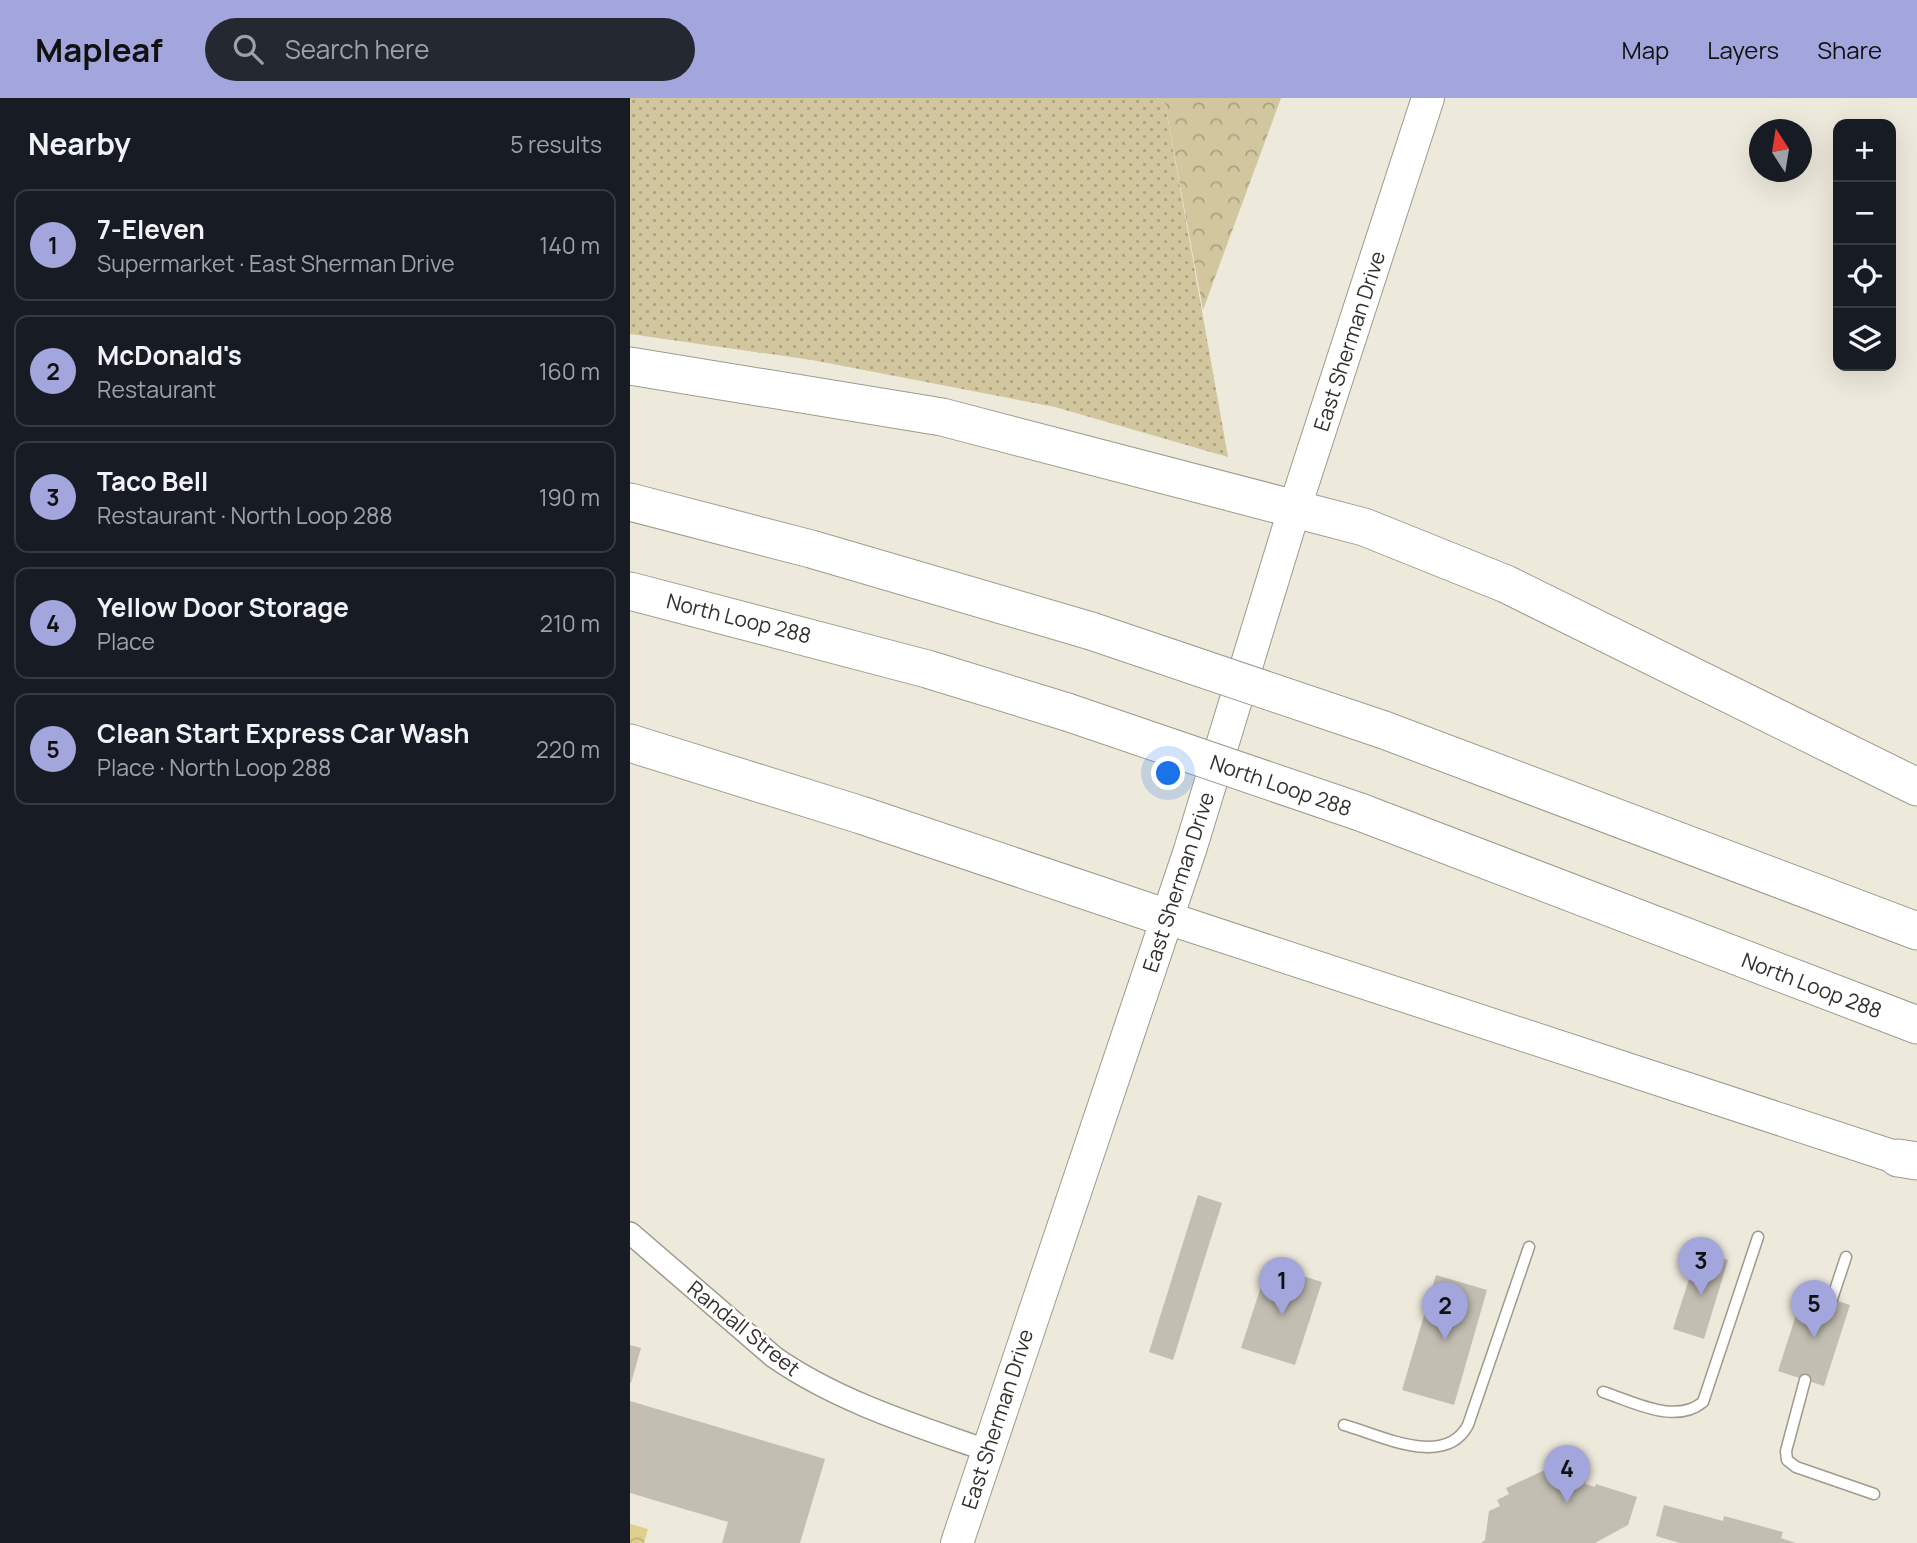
<!DOCTYPE html>
<meta charset="utf-8">
<style>
:root{--surface:#171b24;--page:#242831;--text:#f1f3f6;--muted:#9ea1a6;--line:#363941;--accent:#a3a6dc}
body{margin:0;font-family:Manrope,sans-serif;background:var(--page);color:var(--text)}
.controls{position:absolute;right:21px;top:21px;display:grid;overflow:hidden;border-radius:14px;box-shadow:0 7px 28px #0002}
.controls button{width:63px;height:63px;display:grid;place-items:center;padding:0;border:0;border-bottom:2px solid var(--line);background:var(--surface);color:var(--text);font:35px sans-serif}
.compass{position:absolute;left:1119px;top:21px;width:63px;height:63px;border-radius:50%;background:var(--surface);box-shadow:0 7px 28px #0002;rotate:348deg}
.you{position:absolute;left:539px;top:676px;width:24px;height:24px;margin:-18px;border:5px solid #fff;border-radius:50%;background:#1a73e8;box-shadow:0 0 0 10px #1a73e833}
.badge{display:grid;place-items:center;width:46px;height:46px;border-radius:50%;background:var(--accent);color:#111;font-size:23px;font-weight:700}
.pin{position:absolute;translate:-50% -58px;filter:drop-shadow(0 2px 4px #0008)}
.pin::after{content:'';position:absolute;top:37px;width:24px;height:21px;background:inherit;clip-path:polygon(0 0,100% 0,50% 100%)}
.list{margin:0;padding:0;list-style:none}
h2{display:flex;justify-content:space-between;align-items:center;height:91px;margin:0;padding:0 28px;font-size:30px}
h2 small{font-size:23px;font-weight:400;color:var(--muted)}
.list li{display:grid;grid-template-columns:46px 1fr auto;gap:21px;align-items:center;box-sizing:border-box;height:112px;margin:0 14px 14px;padding:0 14px;border:2px solid var(--line);border-radius:14px}
.list b{display:block;font-size:26px;white-space:nowrap}
.list p{margin:0;font-size:23px;white-space:nowrap;color:var(--muted)}
.list em{font-size:23px;font-style:normal;color:var(--muted)}
.icon{flex:none;width:38px;height:38px;fill:none;stroke:currentColor;stroke-width:2;stroke-linecap:round;stroke-linejoin:round}
.map{position:relative;flex:none;width:1287px;height:1445px;overflow:hidden}
header{display:flex;align-items:center;gap:42px;box-sizing:border-box;height:98px;padding:0 35px;background:var(--accent);color:#111}
header strong{font-size:33px}
nav{display:flex;gap:38px;margin-inline-start:auto;font-size:24px}
.search{width:490px;height:63px;background:var(--page);display:flex;align-items:center;gap:18px;box-sizing:border-box;padding:0 24px;border-radius:38px;color:var(--muted);font-size:26px}
main{display:flex}
aside{flex:1;background:var(--surface)}
.map>svg:first-child{display:block}
</style>
<header>
<strong>Mapleaf</strong>
<div class="search"><svg class="icon" aria-label="search" viewBox="0 0 24 24"><circle cx="10" cy="10" r="6"/><path d="M15 15l6 6"/></svg>Search here</div>
<nav><a>Map</a><a>Layers</a><a>Share</a></nav>
</header>
<main>
<aside>
<h2>Nearby<small>5 results</small></h2>
<ul class="list">
<li><span class="badge">1</span><div><b>7-Eleven</b><p>Supermarket · East Sherman Drive</p></div><em>140 m</em></li>
<li><span class="badge">2</span><div><b>McDonald's</b><p>Restaurant</p></div><em>160 m</em></li>
<li><span class="badge">3</span><div><b>Taco Bell</b><p>Restaurant · North Loop 288</p></div><em>190 m</em></li>
<li><span class="badge">4</span><div><b>Yellow Door Storage</b><p>Place</p></div><em>210 m</em></li>
<li><span class="badge">5</span><div><b>Clean Start Express Car Wash</b><p>Place · North Loop 288</p></div><em>220 m</em></li>
</ul>
</aside>
<div class="map">
<svg width="1287" height="1445" viewBox="0 0 1287 1445">
<defs>
<pattern id="grass-dots" width="8" height="8" patternUnits="userSpaceOnUse" patternTransform="scale(1.75)"><rect width="8" height="8" fill="#d1c69d"/><path d="M2 2h.1M6 6h.1" fill="none" stroke="#aaa180" stroke-width="1.8" stroke-linecap="round"/></pattern>
<pattern id="forest-crowns" width="20" height="18" patternUnits="userSpaceOnUse" patternTransform="scale(1.75)"><rect width="20" height="18" fill="#d1c69d"/><path d="M2 6a3 3 0 1 1 6 0M12 15a3 3 0 1 1 6 0" fill="none" stroke="#aaa180"/></pattern>
<pattern id="water-waves" width="16" height="10" patternUnits="userSpaceOnUse" patternTransform="scale(1.75)"><rect width="16" height="10" fill="#e0cf8f"/><path d="M0 5q4-4 8 0t8 0" fill="none" stroke="#c1b27c"/></pattern>
</defs>
<rect width="100%" height="100%" fill="#ede9db"/>
<!-- grass -->
<polygon fill="url(#grass-dots)" points="0,0 534,0 598,359 425,309 182,262 0,236"/>
<!-- forest -->
<polygon fill="url(#forest-crowns)" points="534,0 651,0 573,212"/>
<!-- water -->
<polygon fill="url(#water-waves)" points="0,1426 18,1431 14,1445 0,1445"/>
<!-- building -->
<g fill="#c2beb1">
<polygon points="568,1097 592,1105 543,1262 519,1254"/>
<polygon points="1068,1153 1098,1162 1074,1241 1043,1231"/>
<polygon points="638,1167 692,1184 665,1267 611,1250"/>
<polygon points="806,1177 857,1192 824,1307 772,1292"/>
<polygon points="1174,1192 1220,1207 1194,1288 1148,1273"/>
<polygon points="0,1247 11,1250 1,1285 0,1285"/>
<polygon points="0,1303 195,1361 170,1445 92,1445 98,1424 0,1395"/>
<polygon points="919,1370 956,1383 955,1386 965,1389 966,1386 1007,1399 998,1427 965,1445 851,1445 855,1442 859,1413 870,1408 867,1402 879,1396 876,1390"/>
<polygon points="1034,1407 1093,1423 1094,1418 1153,1434 1151,1440 1166,1445 1050,1445 1026,1438"/>
</g>
<g fill="none" stroke-linecap="round" stroke-linejoin="round">
<defs>
<g id="service">
<polyline points="1202,1201 1216,1159"/>
<polyline points="1175,1282 1156,1353 1157,1362 1166,1369 1244,1396"/>
<path d="M973,1294c31,10 72,33 100,10l55,-165"/>
<path d="M714,1327c36,10 101,44 124,0l61,-178"/>
</g>
<path id="minor" d="M0,1135l144,124c63,44 140,68 212,93"/>
<g id="secondary">
<polyline points="537,820 1268,1060"/>
<polyline points="327,1445 560,752 665,409 798,0"/>
</g>
<g id="trunk">
<polyline points="0,268 312,319 734,429 876,486 1287,689"/>
<polyline points="0,404 181,451 461,533"/>
<polyline points="0,493 297,571 437,614"/>
<polyline points="754,632 1287,833"/>
<polyline points="0,645 231,717 537,820"/>
<polyline points="730,714 1287,927"/>
<polyline points="1268,1060 1287,1063"/>
</g>
</defs>
<!-- service casing -->
<use href="#service" stroke="#9e9b8d" stroke-width="13"/>
<!-- minor casing -->
<use href="#minor" stroke="#9e9b8d" stroke-width="24"/>
<!-- secondary casing -->
<use href="#secondary" stroke="#9e9b8d" stroke-width="34"/>
<!-- trunk casing -->
<use href="#trunk" stroke="#9e9b8d" stroke-width="39"/>
<!-- service -->
<use href="#service" stroke="#fff" stroke-width="10"/>
<!-- minor -->
<use href="#minor" stroke="#fff" stroke-width="21"/>
<!-- secondary -->
<use href="#secondary" stroke="#fff" stroke-width="32"/>
<!-- trunk -->
<use href="#trunk" stroke="#fff" stroke-width="37"/>
<defs>
<g id="trunk-bridge">
<polyline points="461,533 754,632"/>
<polyline points="437,614 730,714"/>
</g>
</defs>
<!-- trunk-bridge casing -->
<use href="#trunk-bridge" stroke="#9e9b8d" stroke-width="39" stroke-linecap="butt"/>
<!-- trunk-bridge -->
<use href="#trunk-bridge" stroke="#fff" stroke-width="37"/>
</g>
<g text-anchor="middle" dominant-baseline="central" stroke-width="5" stroke-linejoin="round" paint-order="stroke">
<!-- street labels -->
<g font-size="21" fill="#33312c" stroke="#fff">
<text transform="translate(719 243) rotate(-72)">East Sherman Drive</text>
<text transform="translate(109 520) rotate(14)">North Loop 288</text>
<text transform="translate(651 687) rotate(19)">North Loop 288</text>
<text transform="translate(548 784) rotate(-72)">East Sherman Drive</text>
<text transform="translate(1182 887) rotate(21)">North Loop 288</text>
<text transform="translate(114 1230) rotate(39)">Randall Street</text>
<text transform="translate(367 1321) rotate(-72)">East Sherman Drive</text>
</g>
</g>
</svg>
<div class="controls">
<button>+</button>
<button>−</button>
<button><svg class="icon" aria-label="locate" viewBox="0 0 24 24"><circle cx="12" cy="12" r="6"/><path d="M12 2v4M12 18v4M2 12h4M18 12h4"/></svg></button>
<button><svg class="icon" aria-label="layers" viewBox="0 0 24 24"><path d="M12 4l9 5-9 5-9-5zM3 14l9 5 9-5"/></svg></button>
</div>
<svg class="compass" viewBox="-18 -18 36 36"><path d="M0-13l5 13h-10z" fill="#e53935"/><path d="M0 13l5-13h-10z" fill="#9ea1a6"/></svg>
<div class="you"></div>
<div class="pin badge" style="left:652px;top:1217px">1</div>
<div class="pin badge" style="left:815px;top:1242px">2</div>
<div class="pin badge" style="left:1071px;top:1197px">3</div>
<div class="pin badge" style="left:937px;top:1405px">4</div>
<div class="pin badge" style="left:1184px;top:1240px">5</div>
</div>
</main>
